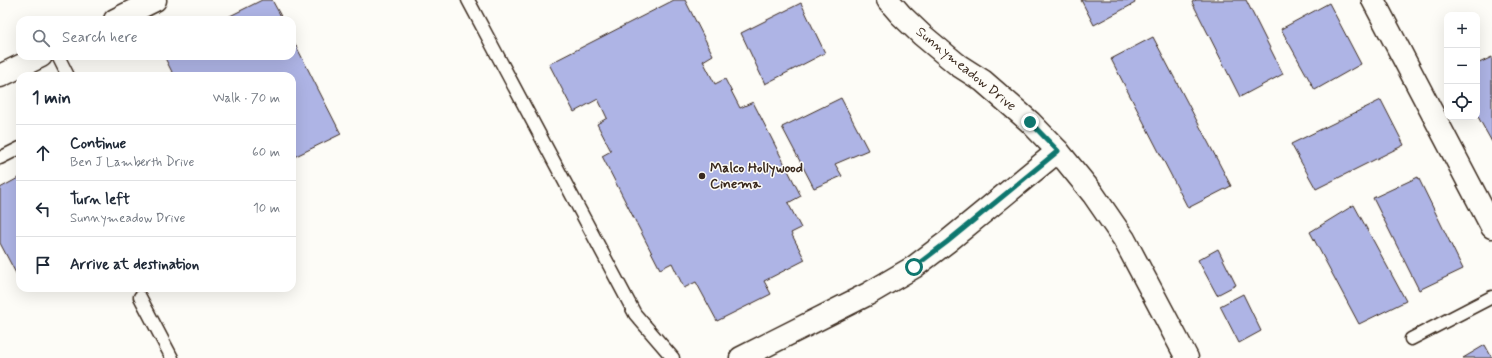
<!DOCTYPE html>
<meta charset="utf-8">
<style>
:root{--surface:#fff;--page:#f2f2f3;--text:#1f2937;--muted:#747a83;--line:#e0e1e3}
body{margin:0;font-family:Mynerve,sans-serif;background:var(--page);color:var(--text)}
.controls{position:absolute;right:12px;top:12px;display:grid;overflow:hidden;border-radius:8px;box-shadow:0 4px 16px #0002}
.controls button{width:36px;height:36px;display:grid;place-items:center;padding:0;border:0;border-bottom:1px solid var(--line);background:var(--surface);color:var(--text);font:20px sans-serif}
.stop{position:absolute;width:12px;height:12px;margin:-9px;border:3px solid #0f766e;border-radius:50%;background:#fff}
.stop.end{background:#0f766e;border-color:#fff;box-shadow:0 1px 4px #0008}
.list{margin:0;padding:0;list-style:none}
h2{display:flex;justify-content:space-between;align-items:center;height:52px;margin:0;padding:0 16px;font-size:17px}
h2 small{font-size:13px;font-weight:400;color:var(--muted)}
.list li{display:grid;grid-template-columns:26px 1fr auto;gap:12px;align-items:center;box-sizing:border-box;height:56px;padding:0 16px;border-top:1px solid var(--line)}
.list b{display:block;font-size:15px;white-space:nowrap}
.list p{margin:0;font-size:13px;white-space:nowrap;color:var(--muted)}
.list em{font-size:13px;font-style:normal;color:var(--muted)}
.icon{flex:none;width:22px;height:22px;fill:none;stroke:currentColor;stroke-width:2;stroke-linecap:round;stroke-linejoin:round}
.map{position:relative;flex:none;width:1492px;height:358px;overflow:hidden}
.search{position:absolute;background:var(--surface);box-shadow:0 4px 16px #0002;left:16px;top:16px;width:280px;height:44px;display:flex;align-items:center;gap:10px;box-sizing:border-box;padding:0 14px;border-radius:12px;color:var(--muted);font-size:15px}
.panel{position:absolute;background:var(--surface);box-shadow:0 4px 16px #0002;left:16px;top:72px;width:280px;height:220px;border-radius:12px}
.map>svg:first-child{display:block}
</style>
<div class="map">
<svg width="1492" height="358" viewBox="0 0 1492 358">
<rect width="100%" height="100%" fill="#fdfcf7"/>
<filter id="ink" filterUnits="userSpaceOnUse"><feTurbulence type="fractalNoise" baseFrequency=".025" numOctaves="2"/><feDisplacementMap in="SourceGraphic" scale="8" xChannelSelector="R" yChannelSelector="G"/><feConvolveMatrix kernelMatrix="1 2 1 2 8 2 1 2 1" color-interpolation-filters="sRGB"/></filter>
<g filter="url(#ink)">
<!-- building -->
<g fill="#aeb4e5" stroke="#3b2a1e">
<polygon points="262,0 272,0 283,20 222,20"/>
<polygon points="674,0 685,0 713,55 703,61 715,84 725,79 740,108 753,102 801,196 788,203 801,228 791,233 805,260 764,281 771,294 717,321 696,282 684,288 672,263 660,269 602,156 611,151 597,124 607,118 598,99 574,112 549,64"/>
<polygon points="1081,0 1134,0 1135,3 1094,25"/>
<polygon points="1196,0 1246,0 1283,74 1240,97 1192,2"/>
<polygon points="801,3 825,53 765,84 741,33"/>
<polygon points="1329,3 1361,64 1315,90 1281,29"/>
<polygon points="1153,37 1231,186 1188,208 1111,59"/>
<polygon points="292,38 341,134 292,158 292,76 174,76 164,56 292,56"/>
<polygon points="1492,57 1492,142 1477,115 1477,64"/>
<polygon points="841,98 868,150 835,164 842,176 814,188 782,127"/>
<polygon points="1381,100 1404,145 1316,189 1291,144"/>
<polygon points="20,177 20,281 0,243 0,188"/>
<polygon points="1418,177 1463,269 1419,290 1373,198"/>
<polygon points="1354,205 1406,301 1359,324 1310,232"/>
<polygon points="1218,249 1236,285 1217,295 1198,260"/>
<polygon points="1243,294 1261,331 1239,343 1220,306"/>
<polygon points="1485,345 1492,358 1463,358"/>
</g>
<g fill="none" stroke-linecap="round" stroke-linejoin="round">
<defs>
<g id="service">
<polyline points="468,0 635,314 673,358"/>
<polyline points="58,56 68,76"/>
<polyline points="0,158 20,148"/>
<polyline points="140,297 172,358"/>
<polyline points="1411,339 1492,297"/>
</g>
<g id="minor">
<polyline points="888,0 901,15 922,35 958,65 983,81 1030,122 1058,151 1093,194 1124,239 1187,358"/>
<polyline points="1373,0 1492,227"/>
<polyline points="115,20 155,0"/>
<polyline points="0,76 41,56"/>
<polyline points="741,358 868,294 914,267 947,242 1058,151"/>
</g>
</defs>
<!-- service casing -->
<use href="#service" stroke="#3b2a1e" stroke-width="15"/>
<!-- minor casing -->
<use href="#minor" stroke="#3b2a1e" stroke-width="25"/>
<!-- service -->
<use href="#service" stroke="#fdfcf7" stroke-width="12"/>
<!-- minor -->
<use href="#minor" stroke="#fdfcf7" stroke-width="22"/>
</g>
</g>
<g fill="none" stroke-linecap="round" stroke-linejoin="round" filter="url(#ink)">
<!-- route -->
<polyline stroke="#0f766e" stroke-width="5" points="914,267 947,242 1058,151 1030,122"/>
</g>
<!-- markers -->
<circle fill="#3b2a1e" stroke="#fdfcf7" stroke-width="1.5" cx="702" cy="176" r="4"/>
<g text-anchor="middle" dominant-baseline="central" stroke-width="3" stroke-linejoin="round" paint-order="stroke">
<!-- street labels -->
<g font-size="14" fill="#3b2a1e" stroke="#fdfcf7">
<text transform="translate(966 69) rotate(39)">Sunnymeadow Drive</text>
</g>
<!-- poi labels -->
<g font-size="14" font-weight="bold" fill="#3b2a1e" stroke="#fdfcf7" text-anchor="start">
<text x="710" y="168">Malco Hollywood<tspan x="710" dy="16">Cinema</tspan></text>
</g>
</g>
</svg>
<div class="controls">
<button>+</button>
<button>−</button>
<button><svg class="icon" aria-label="locate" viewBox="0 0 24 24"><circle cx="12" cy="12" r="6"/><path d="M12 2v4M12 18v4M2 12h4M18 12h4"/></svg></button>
</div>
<div class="stop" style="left:914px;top:267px"></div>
<div class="stop end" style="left:1030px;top:122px"></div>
<div class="search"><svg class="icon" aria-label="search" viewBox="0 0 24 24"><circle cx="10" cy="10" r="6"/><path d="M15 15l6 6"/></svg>Search here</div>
<section class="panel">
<h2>1 min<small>Walk · 70 m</small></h2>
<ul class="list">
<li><svg class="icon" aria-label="ahead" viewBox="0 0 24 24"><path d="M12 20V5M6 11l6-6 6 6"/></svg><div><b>Continue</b><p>Ben J Lamberth Drive</p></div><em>60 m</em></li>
<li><svg class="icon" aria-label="left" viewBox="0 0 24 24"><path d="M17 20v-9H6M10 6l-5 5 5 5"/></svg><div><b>Turn left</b><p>Sunnymeadow Drive</p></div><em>10 m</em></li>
<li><svg class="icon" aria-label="arrive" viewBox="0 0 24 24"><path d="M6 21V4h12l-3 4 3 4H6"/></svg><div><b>Arrive at destination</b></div></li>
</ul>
</section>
</div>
